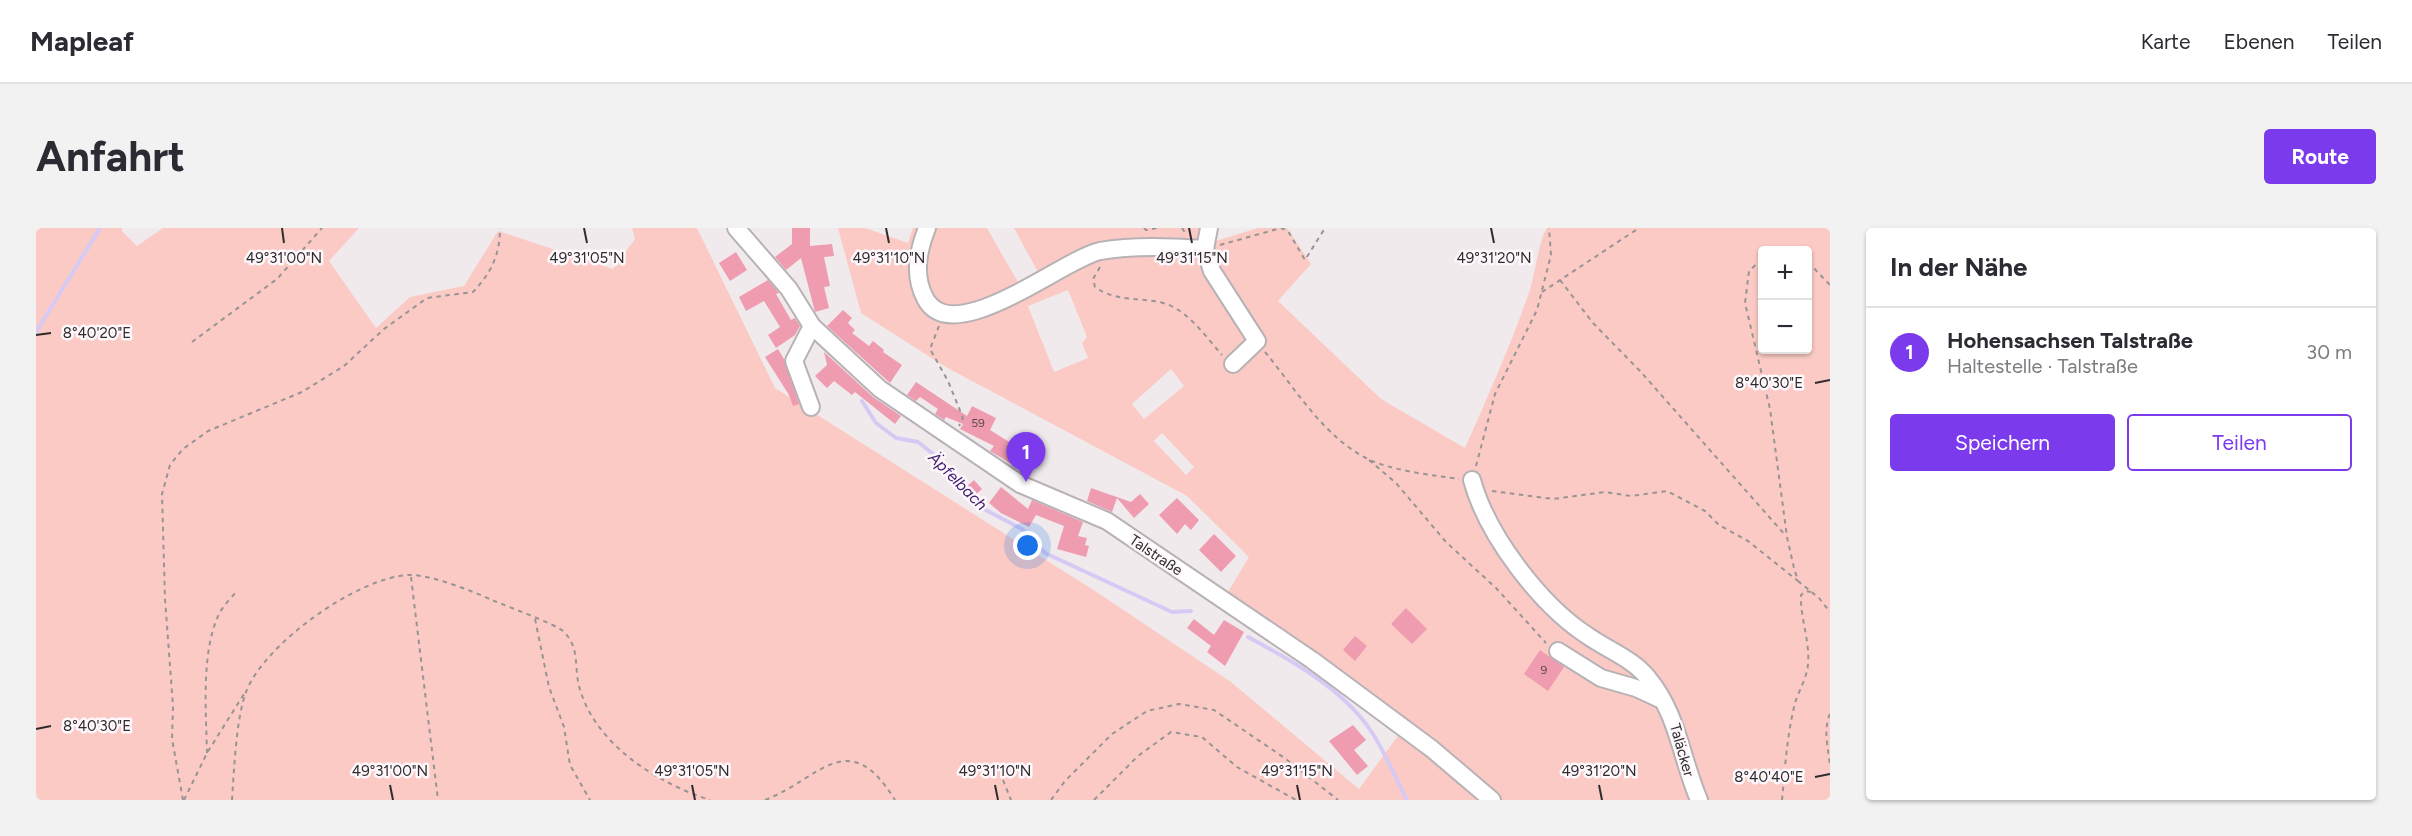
<!DOCTYPE html>
<html lang="de">
<meta charset="utf-8">
<style>
:root{--surface:#fff;--page:#f2f2f3;--text:#2b2b33;--muted:#7c7c81;--line:#e1e1e2;--accent:#7c3aed}
body{margin:0;font-family:Figtree,sans-serif;background:var(--page);color:var(--text)}
.controls{position:absolute;right:18px;top:18px;display:grid;overflow:hidden;border-radius:6px;box-shadow:0 2px 4px #0004}
.controls button{width:54px;height:54px;display:grid;place-items:center;padding:0;border:0;border-bottom:2px solid var(--line);background:var(--surface);color:var(--text);font:30px sans-serif}
.you{position:absolute;left:992px;top:318px;width:21px;height:21px;margin:-15px;border:4px solid #fff;border-radius:50%;background:#1a73e8;box-shadow:0 0 0 9px #1a73e833}
.badge{display:grid;place-items:center;width:39px;height:39px;border-radius:50%;background:var(--accent);color:#fff;font-size:20px;font-weight:700}
.pin{position:absolute;translate:-50% -50px;filter:drop-shadow(0 2px 3px #0008)}
.pin::after{content:'';position:absolute;top:32px;width:21px;height:18px;background:inherit;clip-path:polygon(0 0,100% 0,50% 100%)}
.list{margin:0;padding:0;list-style:none}
h2{display:flex;justify-content:space-between;align-items:center;height:78px;margin:0;padding:0 24px;font-size:26px}
h2 small{font-size:20px;font-weight:400;color:var(--muted)}
.list li{display:grid;grid-template-columns:39px 1fr auto;gap:18px;align-items:center;box-sizing:border-box;height:90px;padding:0 24px;border-top:2px solid var(--line)}
.list b{display:block;font-size:22px;white-space:nowrap}
.list p{margin:0;font-size:20px;white-space:nowrap;color:var(--muted)}
.list em{font-size:20px;font-style:normal;color:var(--muted)}
.actions{display:flex;gap:12px;padding:18px 24px}
.actions a{flex:1;padding:14px 0;border:2px solid var(--accent);border-radius:6px;text-align:center;font-size:21px;color:var(--accent)}
.actions .main{background:var(--accent);color:#fff}
.map{position:relative;flex:none;width:1794px;height:572px;overflow:hidden;border-radius:6px}
header{display:flex;align-items:center;gap:36px;box-sizing:border-box;height:84px;padding:0 30px;background:var(--surface);border-bottom:2px solid var(--line)}
header strong{font-size:28px}
nav{display:flex;gap:33px;margin-inline-start:auto;font-size:21px}
.intro{display:flex;align-items:center;justify-content:space-between;box-sizing:border-box;height:144px;padding:0 36px}
h1{margin:0;font-size:42px}
.button{padding:15px 27px;border-radius:6px;background:var(--accent);color:#fff;font-size:21px;font-weight:700}
main{display:flex;gap:36px;padding:0 36px}
aside{flex:1;background:var(--surface);border-radius:6px;box-shadow:0 2px 4px #0004}
.map>svg:first-child{display:block}
</style>
<header>
<strong>Mapleaf</strong>
<nav><a>Karte</a><a>Ebenen</a><a>Teilen</a></nav>
</header>
<div class="intro"><h1>Anfahrt</h1><a class="button">Route</a></div>
<main>
<div class="map">
<svg width="1794" height="572" viewBox="0 0 1794 572">
<rect width="100%" height="100%" fill="#f0eaed"/>
<!-- green -->
<path fill="#fbcac4" fill-rule="evenodd" d="M0,0h86v3l15,15 26,-18h196l-30,33 47,67 34,-31 54,-11 34,-55 115,38 22,-30 -3,-11h65l78,160 320,203 136,91 128,107 46,-63 -177,-134 21,-35 -62,-61 -243,-130 -83,-53 -23,-85h27l43,15 5,-15h74l32,56 20,-10 -25,-46h204l-2,13 42,-13h29l24,36 -33,37 103,98 84,49c23,-52 46,-104 65,-158 5,-16 9,-51 17,-62h283v572h-1794zM1726,22h46v100h-46zM1032,62l19,47 -5,6 6,15 -34,14 -26,-66zM1135,141l13,17 -40,33 -12,-15zM1126,205l32,34 -8,8 -32,-34z"/>
<g fill="none" stroke-linecap="round" stroke-linejoin="round">
<!-- stream -->
<g stroke="#d6caf5" stroke-width="4">
<polyline points="0,104 64,0"/>
<polyline points="826,173 840,195 860,210 882,214 901,229 944,279 986,301 1009,325 1136,384 1155,383"/>
<path d="M1212,409c43,23 95,52 123,94 14,21 24,46 36,69"/>
</g>
</g>
<!-- building -->
<g fill="#ef9cb0">
<polygon points="756,0 774,0 774,18 796,16 798,28 788,29 794,58 788,59 793,80 779,84 765,30 750,42 739,29 756,16"/>
<polygon points="700,24 711,42 694,53 683,35"/>
<polygon points="732,52 743,65 740,66 755,92 759,90 764,98 759,107 740,120 732,107 744,99 728,73 710,83 703,69"/>
<polygon points="807,82 816,90 812,95 819,102 816,105 833,118 837,113 848,122 847,124 866,137 854,155 791,98"/>
<polygon points="742,121 748,131 763,176 757,178 753,167 729,129"/>
<polygon points="788,124 837,169 865,188 859,196 819,164 816,167 798,153 791,160 779,148 791,137"/>
<polygon points="880,154 931,188 936,178 960,190 954,202 983,220 987,214 1005,224 993,246 954,223 958,218 924,201 927,196 910,189 908,192 899,186 902,181 884,169 880,173 871,167"/>
<polygon points="938,252 946,261 938,268 930,259"/>
<polygon points="965,259 992,281 996,272 1047,294 1042,308 1051,310 1049,317 1053,318 1050,329 1021,321 1028,298 1000,287 993,299 965,285 953,275"/>
<polygon points="1055,260 1095,274 1104,266 1113,276 1098,290 1081,270 1076,284 1051,273"/>
<polygon points="1141,270 1163,292 1155,302 1149,296 1141,306 1123,287"/>
<polygon points="1178,306 1200,328 1185,344 1163,322"/>
<polygon points="1370,380 1391,401 1376,416 1355,396"/>
<polygon points="1158,391 1178,407 1188,392 1208,404 1189,438 1171,424 1175,418 1151,400"/>
<polygon points="1319,408 1331,418 1319,433 1307,422"/>
<polygon points="1504,422 1528,439 1512,463 1488,446"/>
<polygon points="1317,497 1330,512 1318,522 1332,538 1321,547 1293,513"/>
</g>
<g fill="none" stroke-linecap="round" stroke-linejoin="round">
<defs>
<g id="minor">
<polyline points="700,0 753,61 776,98 844,161 984,256 1071,293 1276,432 1396,521 1456,572"/>
<path d="M891,0c-9,23 -14,47 -2,70 27,53 138,-39 175,-47 34,-6 71,-4 105,-2l4,-21"/>
<polyline points="1169,21 1176,43 1221,113 1197,136"/>
<polyline points="775,179 758,133 776,98"/>
<path d="M1436,252c15,55 68,125 116,156 20,14 45,23 60,42 30,36 33,80 51,122"/>
<polyline points="1522,423 1565,450 1600,460 1626,472"/>
</g>
</defs>
<!-- minor casing -->
<use href="#minor" stroke="#b8b2b6" stroke-width="20"/>
<!-- path -->
<g stroke="#989496" stroke-width="2" stroke-dasharray="4.5 4.5" stroke-linecap="butt">
<polyline points="1108,0 1110,2 1121,0"/>
<polyline points="1146,0 1150,6"/>
<polyline points="1184,17 1245,0 1252,3 1269,32 1289,0"/>
<polyline points="1726,31 1713,43 1709,75 1734,181 1751,309 1758,340 1762,353 1783,370 1794,384"/>
<polyline points="1772,34 1794,57"/>
<path d="M1064,39l-7,12 2,8c20,15 45,10 68,16 24,6 43,34 59,52"/>
<polyline points="1524,52 1557,95 1604,143 1750,308"/>
<polyline points="1506,64 1603,0"/>
<polyline points="903,98 894,121 912,153 927,190 923,198"/>
<polyline points="156,114 241,51 286,0"/>
<path d="M1229,124c30,36 58,84 101,106 25,13 66,17 93,21"/>
<polyline points="1333,232 1360,255 1410,314 1460,360 1510,415"/>
<polyline points="1440,238 1459,166 1501,82 1515,27 1513,0"/>
<polyline points="1456,263 1517,271 1569,264 1595,268 1631,263 1669,283 1683,297 1712,313 1762,353"/>
<polyline points="375,349 402,572"/>
<polyline points="499,391 513,459 528,499 534,537 554,572"/>
<path d="M1794,486c-7,16 -2,34 0,51"/>
<path d="M171,525c-1,-41 -6,-102 12,-139 4,-8 12,-16 18,-23"/>
<polyline points="967,552 975,572"/>
<path d="M147,572l-11,-61 1,-33 -8,-107 -3,-105 8,-29 13,-16 25,-18 94,-39 42,-26 40,-37 43,-31 46,-6c18,-19 27,-37 27,-64"/>
<polyline points="148,572 171,525 208,466"/>
<path d="M196,572c2,-29 4,-81 14,-108 18,-48 113,-116 164,-117 22,0 62,16 82,25 14,6 63,24 71,31 17,16 11,35 16,55 15,58 78,97 131,114"/>
<path d="M729,572c55,-21 83,-76 130,0"/>
<polyline points="1015,572 1029,553 1076,506 1111,483 1143,476 1178,482 1250,531 1302,572"/>
<polyline points="1058,572 1102,528 1135,504 1166,509 1201,539 1260,572"/>
<path d="M1746,572c3,-32 5,-65 13,-97 4,-13 12,-25 13,-39 2,-24 -8,-46 -7,-69l5,-4 5,1"/>
</g>
<!-- minor -->
<use href="#minor" stroke="#fff" stroke-width="16"/>
</g>
<!-- ticks -->
<path fill="none" stroke="#2e2c2d" stroke-width="2" d="M246,0l2,15M548,0l3,15M850,0l3,15M1153,0l3,15M1455,0l3,15M0,107l15,-2M1779,155l15,-3M0,501l15,-3M1779,549l15,-3M354,557l3,15M656,557l3,15M959,557l3,15M1261,557l3,15M1563,557l3,15"/>
<g text-anchor="middle" dominant-baseline="central" stroke-width="5" stroke-linejoin="round" paint-order="stroke">
<!-- number labels -->
<g font-size="12" fill="#5e484e">
<text x="942" y="195">59</text>
<text x="1508" y="442">9</text>
</g>
<!-- street labels -->
<g font-size="15" fill="#2e2c2d" stroke="#fef7fb">
<text transform="translate(1120 327) rotate(34)">Talstraße</text>
<text transform="translate(1646 522) rotate(74)">Taläcker</text>
</g>
<!-- water labels -->
<g font-size="16" font-style="italic" fill="#422071" stroke="#fef7fb">
<text transform="translate(922 253) rotate(45)">Äpfelbach</text>
</g>
</g>
<g font-size="15" text-anchor="middle" fill="#2e2c2d" stroke="#fef7fb" stroke-width="5" stroke-linejoin="round" paint-order="stroke">
<text x="248" y="35">49°31'00"N</text>
<text x="551" y="35">49°31'05"N</text>
<text x="853" y="35">49°31'10"N</text>
<text x="1156" y="35">49°31'15"N</text>
<text x="1458" y="35">49°31'20"N</text>
<text x="61" y="110">8°40'20"E</text>
<text x="1733" y="160">8°40'30"E</text>
<text x="61" y="503">8°40'30"E</text>
<text x="354" y="548">49°31'00"N</text>
<text x="656" y="548">49°31'05"N</text>
<text x="959" y="548">49°31'10"N</text>
<text x="1261" y="548">49°31'15"N</text>
<text x="1563" y="548">49°31'20"N</text>
<text x="1733" y="554">8°40'40"E</text>
</g>
</svg>
<div class="controls">
<button>+</button>
<button>−</button>
</div>
<div class="you"></div>
<div class="pin badge" style="left:990px;top:254px">1</div>
</div>
<aside>
<h2>In der Nähe<small></small></h2>
<ul class="list">
<li><span class="badge">1</span><div><b>Hohensachsen Talstraße</b><p>Haltestelle · Talstraße</p></div><em>30 m</em></li>
</ul>
<div class="actions"><a class="main">Speichern</a><a>Teilen</a></div>
</aside>
</main>
